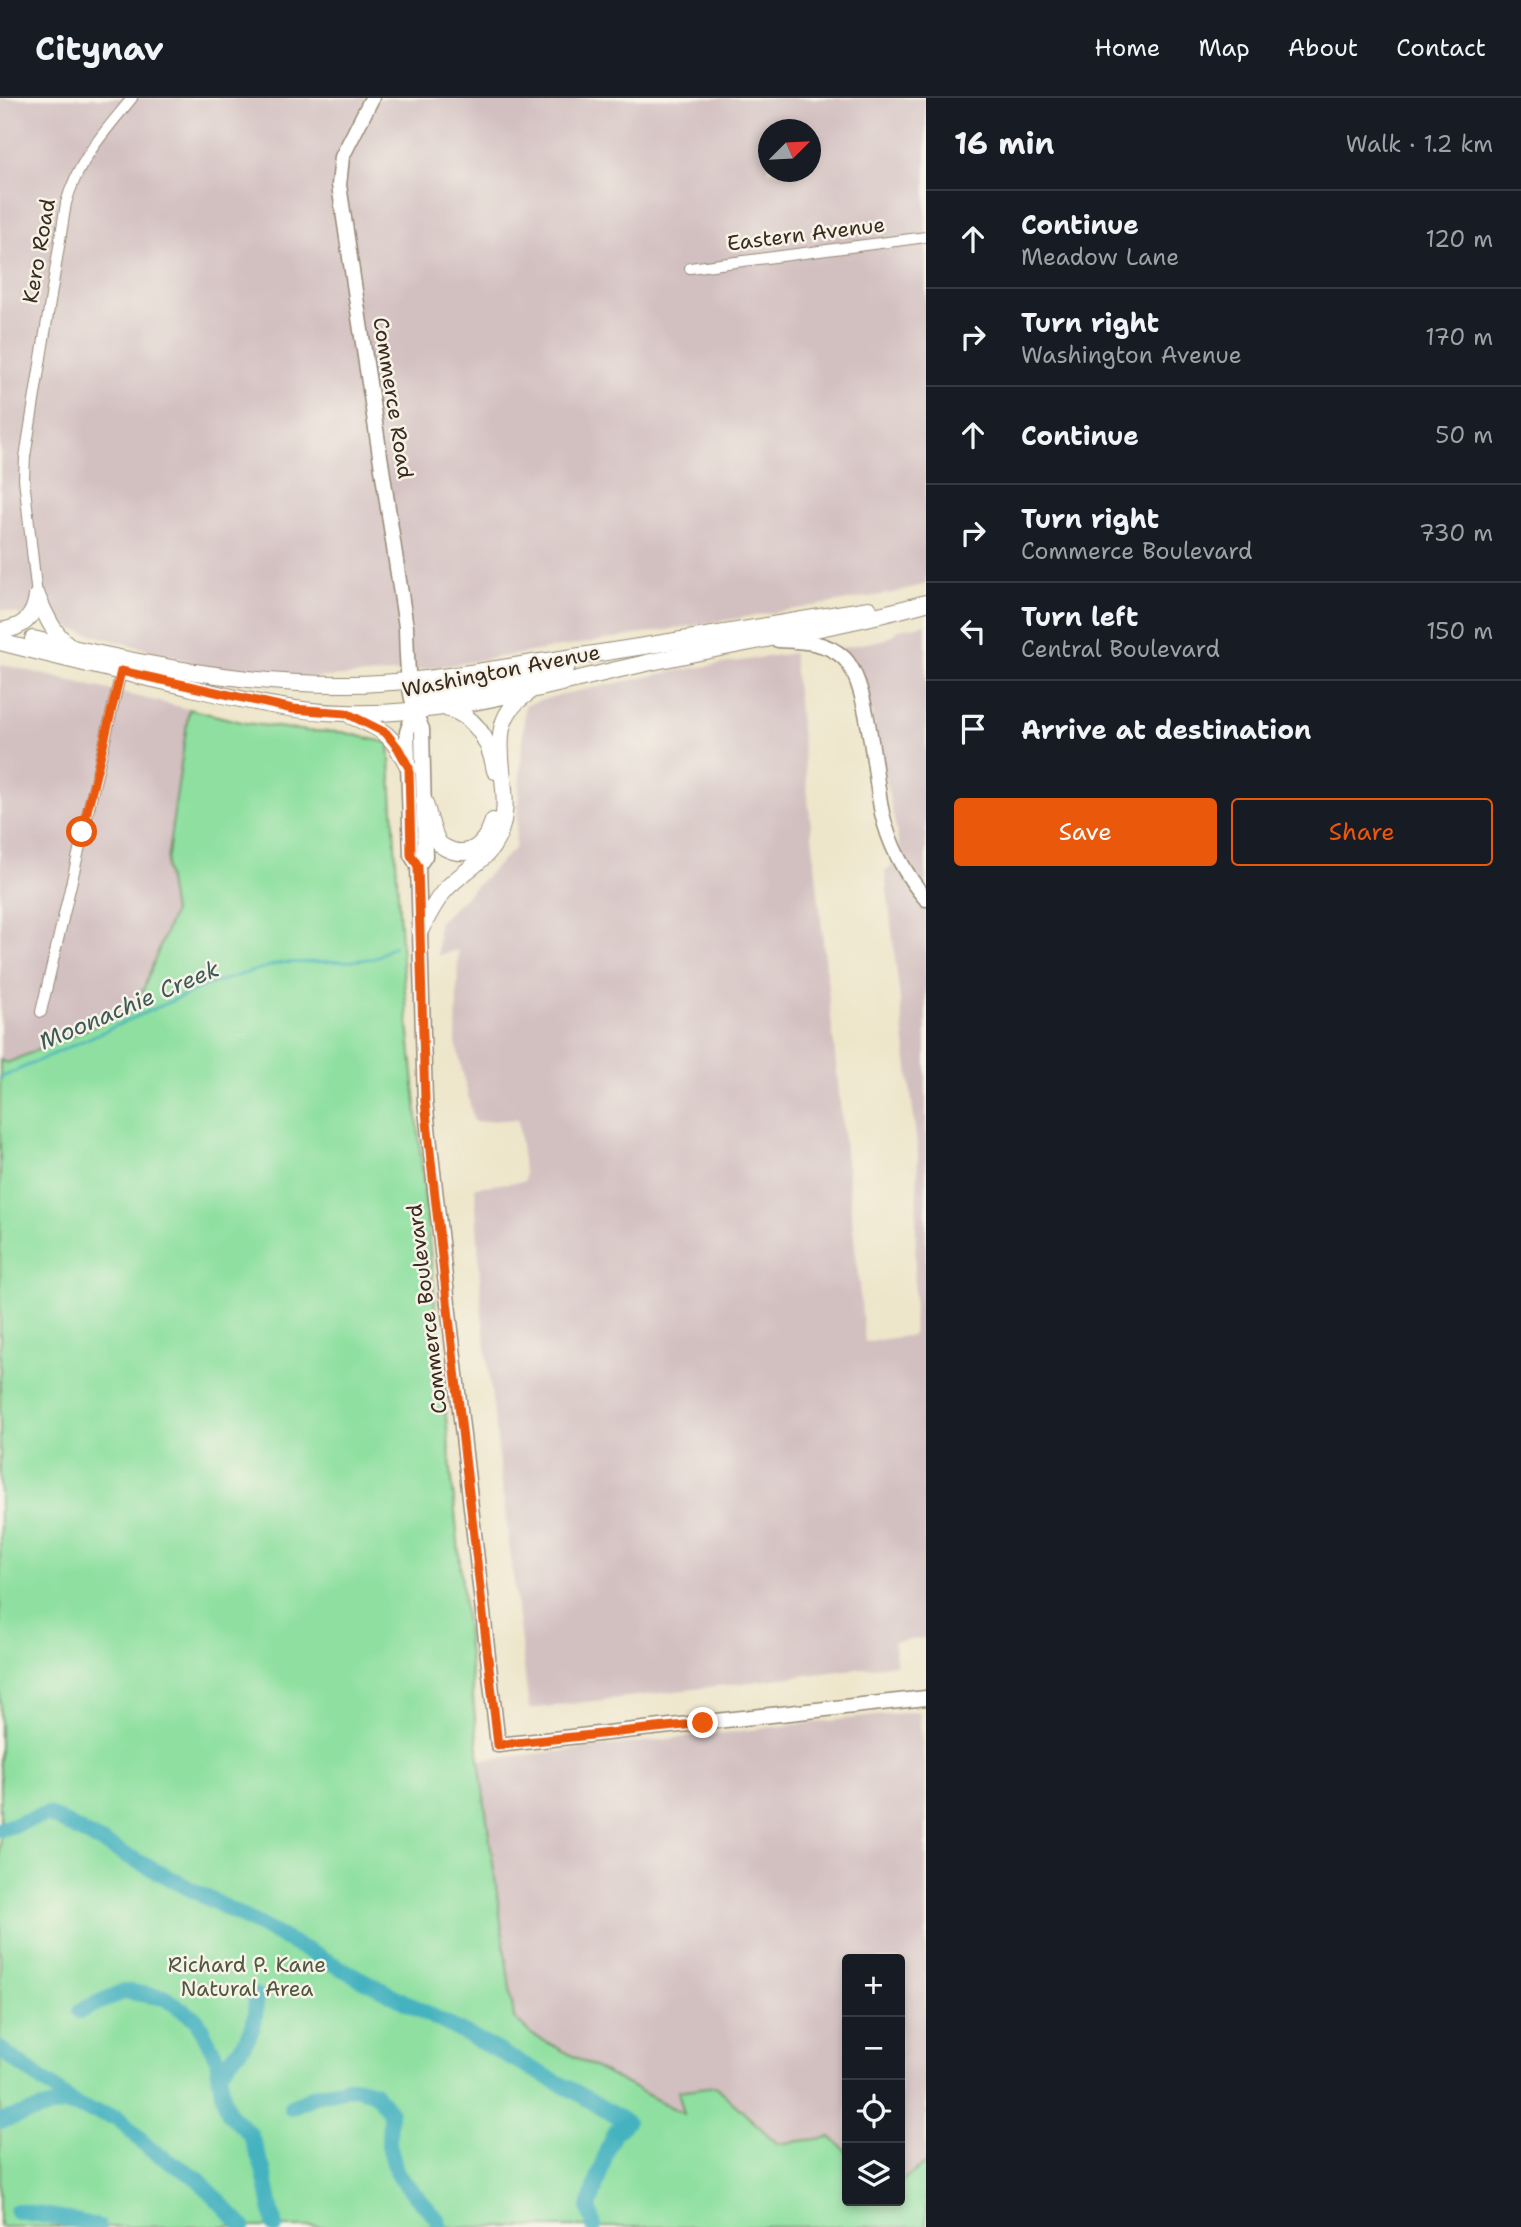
<!DOCTYPE html>
<meta charset="utf-8">
<style>
:root{--surface:#171b24;--page:#20242c;--text:#f1f3f6;--muted:#9ea1a6;--line:#363941;--accent:#ea580c}
body{margin:0;font-family:"Shantell Sans",sans-serif;background:var(--page);color:var(--text)}
.controls{position:absolute;right:21px;bottom:21px;display:grid;overflow:hidden;border-radius:7px;box-shadow:0 4px 10px #0003}
.controls button{width:63px;height:63px;display:grid;place-items:center;padding:0;border:0;border-bottom:2px solid var(--line);background:var(--surface);color:var(--text);font:35px sans-serif}
.compass{position:absolute;left:758px;top:21px;width:63px;height:63px;border-radius:50%;background:var(--surface);box-shadow:0 4px 10px #0003;rotate:66deg}
.stop{position:absolute;width:21px;height:21px;margin:-16px;border:5px solid #ea580c;border-radius:50%;background:#fff}
.stop.end{background:#ea580c;border-color:#fff;box-shadow:0 2px 7px #0008}
.list{margin:0;padding:0;list-style:none}
h2{display:flex;justify-content:space-between;align-items:center;height:91px;margin:0;padding:0 28px;font-size:30px}
h2 small{font-size:23px;font-weight:400;color:var(--muted)}
.list li{display:grid;grid-template-columns:46px 1fr auto;gap:21px;align-items:center;box-sizing:border-box;height:98px;padding:0 28px;border-top:2px solid var(--line)}
.list b{display:block;font-size:26px;white-space:nowrap}
.list p{margin:0;font-size:23px;white-space:nowrap;color:var(--muted)}
.list em{font-size:23px;font-style:normal;color:var(--muted)}
.actions{display:flex;gap:14px;padding:21px 28px}
.actions a{flex:1;padding:16px 0;border:2px solid var(--accent);border-radius:7px;text-align:center;font-size:24px;color:var(--accent)}
.actions .main{background:var(--accent);color:#fff}
.icon{flex:none;width:38px;height:38px;fill:none;stroke:currentColor;stroke-width:2;stroke-linecap:round;stroke-linejoin:round}
.map{position:relative;flex:none;width:926px;height:2129px;overflow:hidden}
header{display:flex;align-items:center;gap:42px;box-sizing:border-box;height:98px;padding:0 35px;background:var(--surface);border-bottom:2px solid var(--line)}
header strong{font-size:33px}
nav{display:flex;gap:38px;margin-inline-start:auto;font-size:24px}
main{display:flex}
aside{flex:1;background:var(--surface)}
.map>svg:first-child{display:block}
</style>
<header>
<strong>Citynav</strong>
<nav><a>Home</a><a>Map</a><a>About</a><a>Contact</a></nav>
</header>
<main>
<div class="map">
<svg width="926" height="2129" viewBox="0 0 926 2129">
<rect width="100%" height="100%" fill="#f7f3e8"/>
<filter id="ink" filterUnits="userSpaceOnUse"><feTurbulence type="fractalNoise" baseFrequency=".0143" numOctaves="2"/><feDisplacementMap in="SourceGraphic" scale="14" xChannelSelector="R" yChannelSelector="G"/><feConvolveMatrix kernelMatrix="1 2 1 2 8 2 1 2 1" color-interpolation-filters="sRGB"/></filter>
<filter id="wash" filterUnits="userSpaceOnUse"><feTurbulence type="fractalNoise" baseFrequency=".00686" numOctaves="4" result="noise"/><feDisplacementMap in="SourceGraphic" scale="28" xChannelSelector="R" yChannelSelector="G"/><feGaussianBlur stdDeviation="1.57" result="paint"/><feColorMatrix in="noise" values="0 0 0 0 0 0 0 0 0 0 0 0 0 0 0 0 0 1.4 0 .05"/><feComposite in="paint" operator="in"/></filter>
<g filter="url(#wash)">
<rect width="100%" height="100%" fill="#eee6ca"/>
<!-- industrial -->
<g fill="#d2bfc0" fill-rule="evenodd">
<path d="M0,0h926v486l-33,9 -461,75 -48,6 -80,4 -87,-9 -217,-60zM768,32h42v42h-42z"/>
<polygon points="926,526 926,1540 893,1544 897,1566 529,1611 482,1217 475,1089 525,1083 518,1021 474,1024 456,945 458,852 438,857 438,825 515,750 525,607 559,597 675,573 793,555 865,1244 913,1237 918,1057 885,773 902,760 864,582 827,553 886,541 900,531"/>
<polygon points="0,566 189,611 166,770 173,815 136,910 6,965 0,962"/>
<polygon points="919,1613 926,1690 926,2065 900,2082 900,1861 847,1861 847,2054 831,2039 778,2046 715,1988 685,2016 531,1936 514,1920 479,1662"/>
</g>
<!-- green -->
<polygon fill="#8fe0a0" stroke="#65855f" stroke-width="2" points="189,611 246,625 308,633 342,634 389,645 402,862 479,1662 514,1920 531,1936 684,2016 678,1993 715,1988 778,2046 831,2039 847,2054 847,2103 900,2103 900,2084 926,2065 926,2129 0,2129 0,962 7,965 136,910 173,815 166,770"/>
<g fill="none" stroke-linecap="round" stroke-linejoin="round">
<!-- stream -->
<polyline stroke="#44b2c0" stroke-width="2.5" points="0,980 207,887 280,865 352,863 375,860 394,848"/>
<!-- river -->
<g stroke="#44b2c0" stroke-width="16">
<polyline points="0,1731 48,1716 574,1993 626,2024 614,2035 608,2049 589,2109 594,2129"/>
<polyline points="80,1913 124,1893 165,1900 197,1922 217,1961 222,1994 229,2016 250,2036 263,2071 275,2129"/>
<polyline points="0,1951 77,2008"/>
<path d="M219,1974c25,-27 40,-38 36,-77"/>
<polyline points="291,2009 316,1997 354,1989 374,1994 390,2014 389,2047 397,2076 437,2121 440,2129"/>
<polyline points="0,2023 64,2005 118,2020 151,2052 197,2080 243,2129"/>
<polyline points="17,2113 67,2121 99,2129"/>
</g>
</g>
</g>
<g filter="url(#ink)">
<g fill="none" stroke-linecap="round" stroke-linejoin="round">
<defs>
<g id="street">
<polyline points="690,170 926,139"/>
<path d="M37,498l-13,-117 1,-22 41,-254c13,-45 38,-70 66,-105"/>
<polyline points="41,914 121,574"/>
</g>
<g id="secondary">
<path d="M372,0l-30,59 -3,28 67,442c1,35 1,70 16,102l3,127 -7,10"/>
<path d="M778,542c24,1 48,1 66,18 25,25 30,117 38,155 7,31 23,62 44,86"/>
<polyline points="414,614 407,634 411,757 418,768 425,1003 498,1647 926,1600"/>
</g>
<g id="primary">
<path d="M37,498c9,19 16,38 33,50"/>
<path d="M0,533c22,-3 34,-12 37,-35"/>
<path d="M33,541c103,24 207,46 313,45 65,0 129,-12 194,-22 110,-16 219,-35 329,-53"/>
<path d="M0,544c58,15 116,29 175,42 56,13 113,28 171,29 101,3 198,-27 296,-49 95,-21 190,-35 284,-61"/>
<path d="M446,610c31,8 44,34 49,63"/>
<polyline points="414,614 424,602 439,597 501,587 567,568"/>
<path d="M351,618c34,14 41,19 58,52"/>
<path d="M424,703c4,10 9,34 15,42 2,3 10,7 14,8 22,6 34,-12 40,-30"/>
<path d="M420,833c8,-15 15,-30 26,-42 22,-23 47,-29 56,-64 12,-46 -24,-100 25,-131"/>
</g>
</defs>
<!-- street casing -->
<use href="#street" stroke="#948874" stroke-width="12"/>
<!-- secondary casing -->
<use href="#secondary" stroke="#948874" stroke-width="17"/>
<!-- primary casing -->
<use href="#primary" stroke="#948874" stroke-width="18"/>
<!-- street -->
<use href="#street" stroke="#fff" stroke-width="10"/>
<!-- secondary -->
<use href="#secondary" stroke="#fff" stroke-width="14"/>
<!-- primary -->
<use href="#primary" stroke="#fff" stroke-width="16"/>
</g>
</g>
<g fill="none" stroke-linecap="round" stroke-linejoin="round" filter="url(#ink)">
<!-- route -->
<polyline stroke="#ea580c" stroke-width="9" points="82,734 121,573 293,611 346,615 386,635 398,650 409,670 411,757 418,768 425,1003 431,1063 498,1647 703,1625"/>
</g>
<g text-anchor="middle" dominant-baseline="central" stroke-width="5" stroke-linejoin="round" paint-order="stroke">
<!-- street labels -->
<g font-size="21" fill="#3b2a1e" stroke="#f7f3e8">
<text transform="translate(806 136) rotate(-7)">Eastern Avenue</text>
<text transform="translate(39 153) rotate(-80)">Kero Road</text>
<text transform="translate(393 300) rotate(81)">Commerce Road</text>
<text transform="translate(501 573) rotate(-11)">Washington Avenue</text>
<text transform="translate(427 1211) rotate(-97)">Commerce Boulevard</text>
</g>
<!-- park labels -->
<g font-size="21" fill="#50583e" stroke="#f7f3e8">
<text x="247" y="1867">Richard P. Kane<tspan x="247" dy="24">Natural Area</tspan></text>
</g>
<!-- water labels -->
<g font-size="23" font-style="italic" fill="#3e5a57" stroke="#f7f3e8">
<text transform="translate(129 907) rotate(-23)">Moonachie Creek</text>
</g>
</g>
</svg>
<div class="controls">
<button>+</button>
<button>−</button>
<button><svg class="icon" aria-label="locate" viewBox="0 0 24 24"><circle cx="12" cy="12" r="6"/><path d="M12 2v4M12 18v4M2 12h4M18 12h4"/></svg></button>
<button><svg class="icon" aria-label="layers" viewBox="0 0 24 24"><path d="M12 4l9 5-9 5-9-5zM3 14l9 5 9-5"/></svg></button>
</div>
<svg class="compass" viewBox="-18 -18 36 36"><path d="M0-13l5 13h-10z" fill="#e53935"/><path d="M0 13l5-13h-10z" fill="#9ea1a6"/></svg>
<div class="stop" style="left:82px;top:734px"></div>
<div class="stop end" style="left:703px;top:1625px"></div>
</div>
<aside>
<h2>16 min<small>Walk · 1.2 km</small></h2>
<ul class="list">
<li><svg class="icon" aria-label="ahead" viewBox="0 0 24 24"><path d="M12 20V5M6 11l6-6 6 6"/></svg><div><b>Continue</b><p>Meadow Lane</p></div><em>120 m</em></li>
<li><svg class="icon" aria-label="right" viewBox="0 0 24 24"><path d="M7 20v-9h11M14 6l5 5-5 5"/></svg><div><b>Turn right</b><p>Washington Avenue</p></div><em>170 m</em></li>
<li><svg class="icon" aria-label="ahead" viewBox="0 0 24 24"><path d="M12 20V5M6 11l6-6 6 6"/></svg><div><b>Continue</b></div><em>50 m</em></li>
<li><svg class="icon" aria-label="right" viewBox="0 0 24 24"><path d="M7 20v-9h11M14 6l5 5-5 5"/></svg><div><b>Turn right</b><p>Commerce Boulevard</p></div><em>730 m</em></li>
<li><svg class="icon" aria-label="left" viewBox="0 0 24 24"><path d="M17 20v-9H6M10 6l-5 5 5 5"/></svg><div><b>Turn left</b><p>Central Boulevard</p></div><em>150 m</em></li>
<li><svg class="icon" aria-label="arrive" viewBox="0 0 24 24"><path d="M6 21V4h12l-3 4 3 4H6"/></svg><div><b>Arrive at destination</b></div></li>
</ul>
<div class="actions"><a class="main">Save</a><a>Share</a></div>
</aside>
</main>
